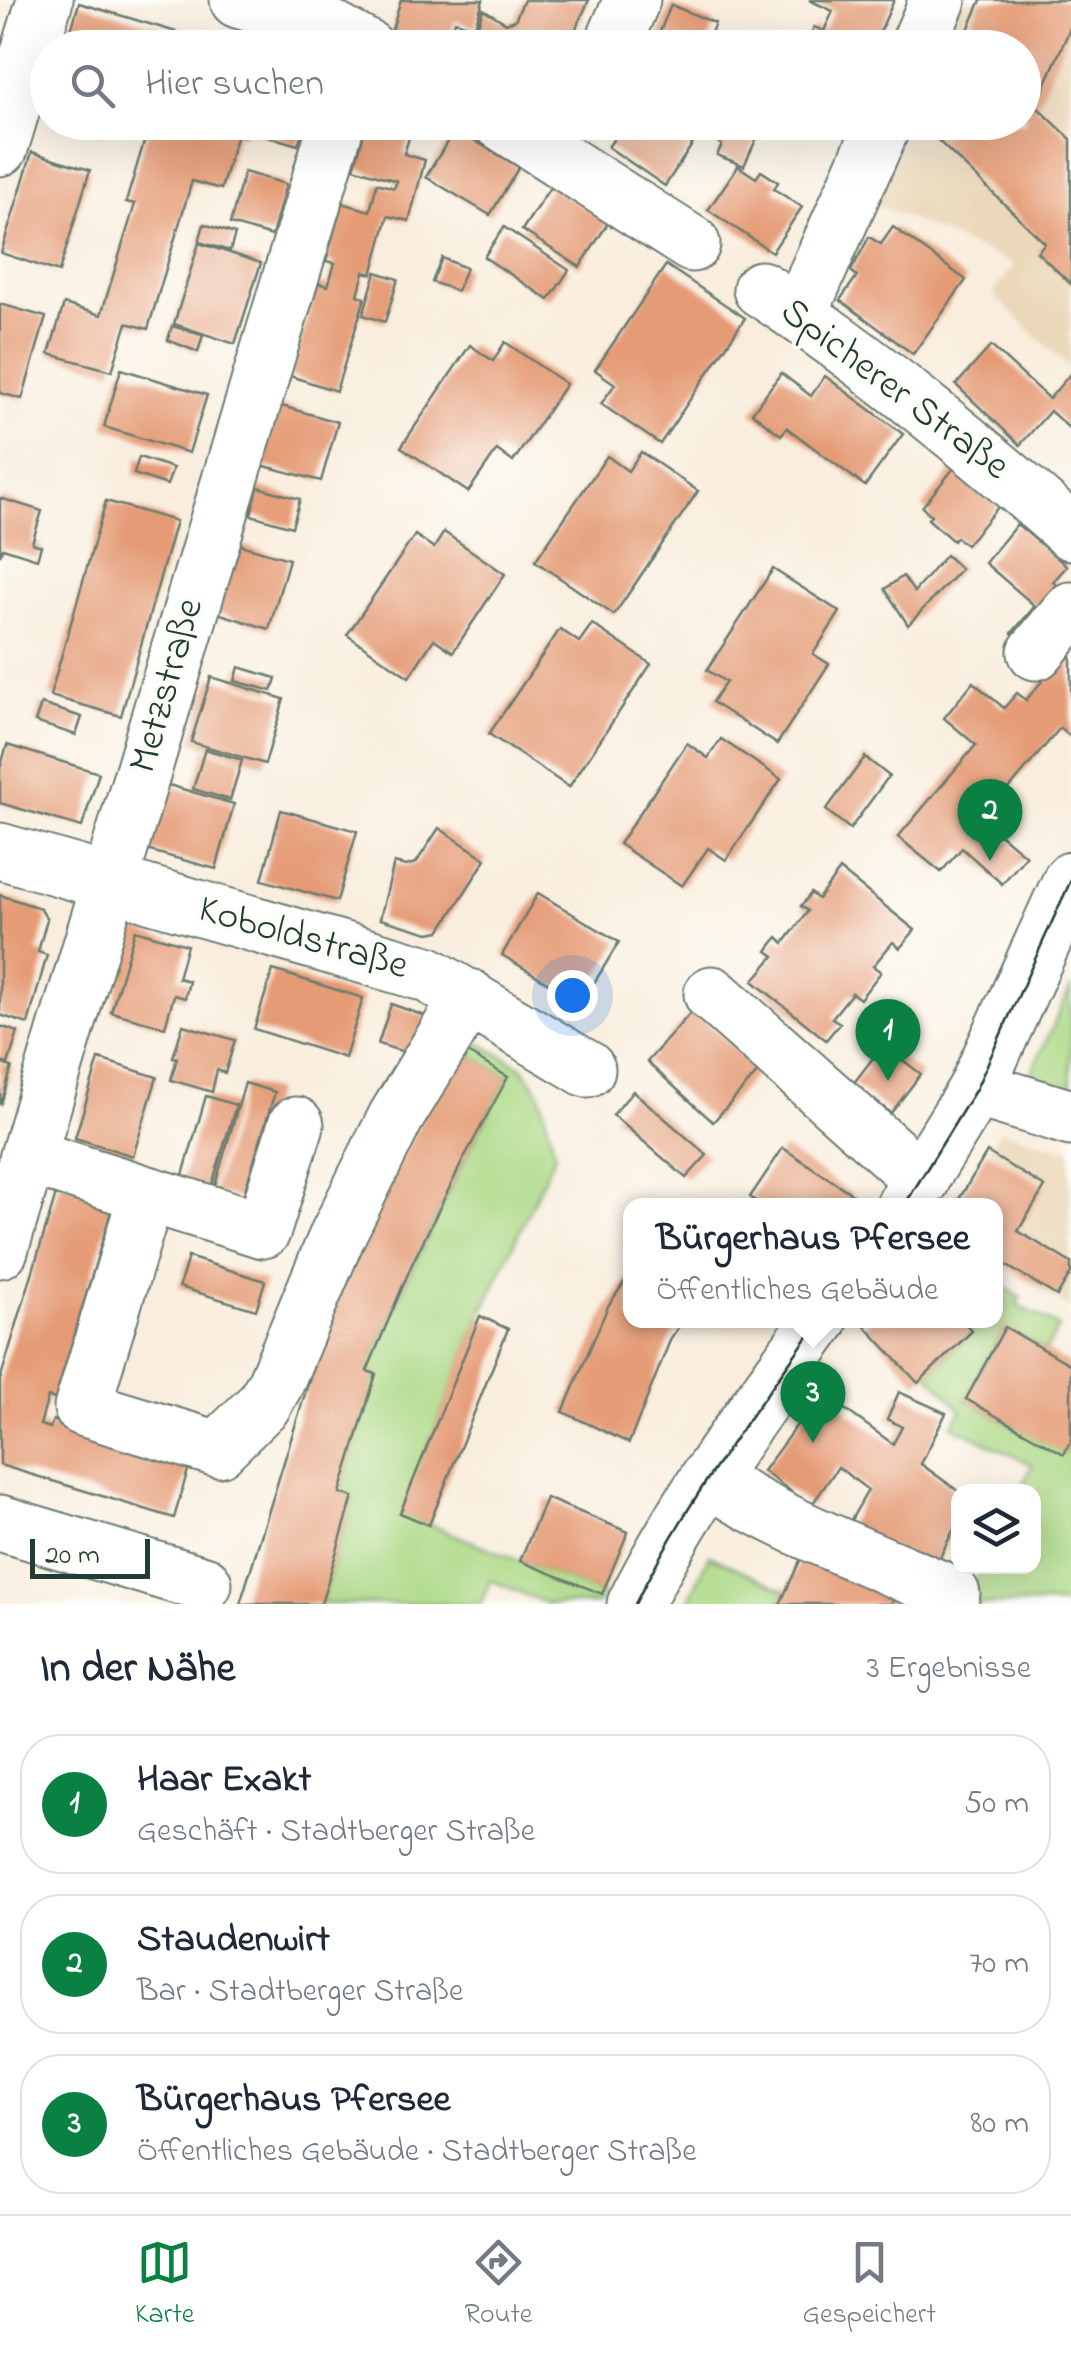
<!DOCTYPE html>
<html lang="de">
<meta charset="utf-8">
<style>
:root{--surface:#fff;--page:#f2f2f3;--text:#1f2937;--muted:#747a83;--line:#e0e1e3;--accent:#0b8043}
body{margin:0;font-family:"Indie Flower",sans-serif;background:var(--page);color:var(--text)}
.controls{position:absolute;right:30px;bottom:30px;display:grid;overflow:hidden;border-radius:20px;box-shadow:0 10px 40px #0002}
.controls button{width:90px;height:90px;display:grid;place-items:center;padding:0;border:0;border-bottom:2px solid var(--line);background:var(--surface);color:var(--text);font:50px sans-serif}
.scale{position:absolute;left:30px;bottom:25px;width:120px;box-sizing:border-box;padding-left:10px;border:5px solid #1f3d34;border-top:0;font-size:28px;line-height:35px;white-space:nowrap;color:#1f3d34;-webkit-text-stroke:8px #fdfcf7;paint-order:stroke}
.you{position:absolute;left:572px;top:995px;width:35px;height:35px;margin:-25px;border:8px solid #fff;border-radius:50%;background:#1a73e8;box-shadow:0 0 0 15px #1a73e833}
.badge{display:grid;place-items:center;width:65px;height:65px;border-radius:50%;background:var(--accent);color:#fff;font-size:32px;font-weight:700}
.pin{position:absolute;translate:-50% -82px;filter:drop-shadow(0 2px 5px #0008)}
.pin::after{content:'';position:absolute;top:52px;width:35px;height:30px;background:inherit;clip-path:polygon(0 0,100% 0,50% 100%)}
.popup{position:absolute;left:623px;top:1198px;width:380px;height:130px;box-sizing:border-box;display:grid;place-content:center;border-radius:20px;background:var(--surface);filter:drop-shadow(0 2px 8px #0005);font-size:32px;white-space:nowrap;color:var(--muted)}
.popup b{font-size:38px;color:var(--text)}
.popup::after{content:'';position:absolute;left:50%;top:100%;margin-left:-20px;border:20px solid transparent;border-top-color:var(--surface)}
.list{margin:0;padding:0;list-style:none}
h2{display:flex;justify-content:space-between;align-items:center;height:130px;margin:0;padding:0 40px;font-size:42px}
h2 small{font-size:32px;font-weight:400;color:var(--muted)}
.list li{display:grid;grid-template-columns:65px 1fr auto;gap:30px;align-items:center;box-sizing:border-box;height:140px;margin:0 20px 20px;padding:0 20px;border:2px solid var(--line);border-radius:40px}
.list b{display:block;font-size:38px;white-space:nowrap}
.list p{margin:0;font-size:32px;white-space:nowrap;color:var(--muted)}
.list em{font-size:32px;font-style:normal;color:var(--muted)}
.icon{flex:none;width:55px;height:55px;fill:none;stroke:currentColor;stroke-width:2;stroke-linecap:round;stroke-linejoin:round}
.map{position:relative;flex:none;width:1071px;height:1604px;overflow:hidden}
.search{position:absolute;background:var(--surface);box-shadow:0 10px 40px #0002;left:30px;right:30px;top:30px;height:110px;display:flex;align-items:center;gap:25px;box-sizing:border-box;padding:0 35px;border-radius:55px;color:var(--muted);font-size:38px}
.sheet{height:610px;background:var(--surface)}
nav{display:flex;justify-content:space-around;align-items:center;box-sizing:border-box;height:140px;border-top:2px solid var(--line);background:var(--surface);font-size:28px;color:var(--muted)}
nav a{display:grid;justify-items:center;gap:5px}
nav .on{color:var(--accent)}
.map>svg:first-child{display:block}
</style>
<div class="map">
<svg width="1071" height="1604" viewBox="0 0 1071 1604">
<rect width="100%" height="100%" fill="#fdfcf7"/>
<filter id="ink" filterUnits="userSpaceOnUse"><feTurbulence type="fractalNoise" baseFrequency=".01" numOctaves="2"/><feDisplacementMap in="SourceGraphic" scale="20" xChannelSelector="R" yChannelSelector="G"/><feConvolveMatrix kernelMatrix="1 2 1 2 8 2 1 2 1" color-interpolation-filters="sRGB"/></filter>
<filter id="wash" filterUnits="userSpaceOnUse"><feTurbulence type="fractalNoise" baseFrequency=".0048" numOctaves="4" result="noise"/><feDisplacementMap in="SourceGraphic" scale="40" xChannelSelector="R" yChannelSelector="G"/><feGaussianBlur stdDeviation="2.25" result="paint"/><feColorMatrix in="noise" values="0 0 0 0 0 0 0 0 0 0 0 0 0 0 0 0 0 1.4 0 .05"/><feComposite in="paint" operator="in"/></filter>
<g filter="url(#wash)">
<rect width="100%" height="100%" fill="#f9eede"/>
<!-- built -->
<g fill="#ebd8ba">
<polygon points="960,0 1071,0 1071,370 992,294 1015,265 872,203 907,123 1024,122 1024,48 939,47"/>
<polygon points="1000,1130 1071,1150 1071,1309 996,1263 996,1206 955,1206"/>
</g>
<!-- green -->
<g fill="#acd986" stroke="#668b5d" stroke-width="2.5">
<polygon points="1071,987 1071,1100 1025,1087"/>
<path d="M466,1036l56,31 18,26 15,61 -75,163 -79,196 201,81 -4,10h-50l-58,-24 -9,24h-160l32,-107 -13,-4 36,-119 -9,-3c43,-100 88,-198 141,-294l-49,-29z"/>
<polygon points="996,1281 1020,1298 1017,1305 1059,1327 1046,1350 1004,1328 966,1399 1064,1453 1071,1441 1071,1604 964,1604 982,1567 1034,1566 1034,1492 1019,1491 1033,1465 952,1426 962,1411 928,1373 972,1332 962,1321 996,1320 1005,1300 996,1294"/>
<polygon points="709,1555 786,1591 780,1604 687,1604"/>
</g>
<g id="blocks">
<!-- building -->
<g fill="#e59b76">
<polygon points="401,0 483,0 475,27 455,21 447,48 415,48 389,40"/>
<polygon points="524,0 589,0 567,48 471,48 483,9 506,23 515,20"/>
<polygon points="809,0 894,0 873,48 807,48 805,46 814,27 824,31 833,11"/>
<polygon points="981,0 1071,0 1071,26 1036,106 1071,139 1071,284 1037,252 1045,243 925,128 927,122 1024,122 1024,48 960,48"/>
<polygon points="79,3 190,36 186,48 66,48"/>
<polygon points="671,5 715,23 705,48 653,48"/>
<polygon points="69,122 106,122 103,134"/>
<polygon points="150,122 305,122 298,145 245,130 244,136 237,134 221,189 192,181 148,329 127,323 112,371 49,354 64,304 101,315 135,204 126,202"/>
<polygon points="367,122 414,122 404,154 425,160 409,221 388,216 372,274 364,272 358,295 365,298 336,391 290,376 318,283 328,286 335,263 326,261 342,203 370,211 377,183 394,188 397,181 354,168"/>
<polygon points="626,122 764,122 744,166 717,155 722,145 701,131 665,186 608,147"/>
<polygon points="455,129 519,167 490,215 426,177"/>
<polygon points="32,152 90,170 59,272 1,253"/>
<polygon points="738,166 756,178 761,171 778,182 774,189 802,207 772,252 708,210"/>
<polygon points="244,172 286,184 272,236 230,224"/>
<polygon points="551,186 608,223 580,267 522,230"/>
<polygon points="204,224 235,234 230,251 199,242"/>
<polygon points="504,227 569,270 549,300 484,257"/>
<polygon points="893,227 966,280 913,354 840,300 857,276 851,271 869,237 881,244"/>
<polygon points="199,243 261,263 235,344 174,324"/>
<polygon points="442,258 466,268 457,291 432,282"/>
<polygon points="666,265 745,318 660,444 601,404 615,384 595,370"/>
<polygon points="376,272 398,279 385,322 363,315"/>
<polygon points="0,304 46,317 22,399 0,393"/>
<polygon points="172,326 203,335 198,352 168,340"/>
<polygon points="505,342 566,384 513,462 497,450 468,492 401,447 470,345 493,361"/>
<polygon points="991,346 1049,399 1071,373 1071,430 1050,411 1020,445 956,385"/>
<polygon points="121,369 207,395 189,453 104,427"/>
<polygon points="781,373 811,396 825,376 903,434 865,486 787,428 781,435 752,413"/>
<polygon points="278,405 338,422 321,481 261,465"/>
<polygon points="641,452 698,491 614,615 535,561 607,456 628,471"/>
<polygon points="139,457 173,468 167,485 134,474"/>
<polygon points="954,468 999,506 966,545 956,537 953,541 928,519 931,515 922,507"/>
<polygon points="258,487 300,499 292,527 251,515"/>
<polygon points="0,498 42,511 32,543 41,546 37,559 3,548 0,555"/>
<polygon points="106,501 176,521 121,716 50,696"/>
<polygon points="1017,524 1067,566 1053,582 1069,596 1028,645 1012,633 1035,606 985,563"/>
<polygon points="444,532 505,574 453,652 434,639 409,677 347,635 415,535 434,548"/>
<polygon points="237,544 289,559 269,629 217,613"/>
<polygon points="946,555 961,569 908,625 885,589 903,576 914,592"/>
<polygon points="773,569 840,612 813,654 829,664 777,744 712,702 726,682 707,670"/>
<polygon points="592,624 651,664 569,787 489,734 560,629 579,642"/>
<polygon points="1071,633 1071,737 1060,728 983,820 1026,856 1002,884 962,848 941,872 898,837 976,745 944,718 973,682 1004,708 1017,693 1026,700 1049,673"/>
<polygon points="239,667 276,678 272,691 235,681"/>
<polygon points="211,677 284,699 265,764 191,742"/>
<polygon points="41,704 82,717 76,735 35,722"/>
<polygon points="721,739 781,779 726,860 708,848 682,886 619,844 687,743 708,758"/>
<polygon points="7,745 99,773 82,827 0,803 0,769"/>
<polygon points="205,749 242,760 230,800 193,789"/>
<polygon points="865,757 889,776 850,829 826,810"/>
<polygon points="165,784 234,804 216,869 146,850"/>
<polygon points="281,810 357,831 337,901 262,880"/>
<polygon points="439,828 486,859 440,931 429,933 380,919 394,863 406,866 416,863"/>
<polygon points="840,870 915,930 900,948 893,942 873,966 881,972 860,999 852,993 832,1018 840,1023 826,1040 753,981 774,956 767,951 772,944 778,937 784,943 808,911 801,906 806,900 811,893 818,899"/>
<polygon points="538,893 619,942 582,1003 502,955"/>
<polygon points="0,895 40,908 47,919 38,952 47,955 28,1024 0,1015"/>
<polygon points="135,930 187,945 178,978 189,981 187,990 185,998 174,995 165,1027 111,1012"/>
<polygon points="273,970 363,998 345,1058 254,1029"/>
<polygon points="391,1004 434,1019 414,1055 378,1044"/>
<polygon points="693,1010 760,1070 713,1122 647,1062"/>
<polygon points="183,1025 235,1040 225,1073 217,1070 212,1092 171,1080 177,1058 173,1057"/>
<polygon points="0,1026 18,1032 8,1064 0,1062"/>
<polygon points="883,1045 921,1074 891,1113 853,1084"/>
<polygon points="459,1048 508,1077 465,1156 412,1264 367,1371 376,1374 340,1493 353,1497 321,1604 240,1604 317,1355 311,1354 357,1242"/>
<polygon points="99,1059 157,1077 133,1156 75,1138"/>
<polygon points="0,1063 12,1067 1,1104 0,1104"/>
<polygon points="245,1083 275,1092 242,1200 213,1192"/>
<polygon points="633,1091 707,1155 686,1178 613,1115"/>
<polygon points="206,1096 236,1105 208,1198 179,1189"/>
<polygon points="783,1148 852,1194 845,1206 762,1206 750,1197"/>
<polygon points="987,1152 1045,1187 1018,1231 1071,1263 1071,1273 1057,1296 999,1261 996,1268 996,1206 955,1206"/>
<polygon points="60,1181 115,1198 55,1399 48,1397 40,1425 50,1428 53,1420 190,1463 174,1518 0,1465 0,1380"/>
<polygon points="188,1257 265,1281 256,1310 179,1287"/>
<polygon points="630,1274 630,1320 683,1320 671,1338 629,1443 563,1412 608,1306"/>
<polygon points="480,1316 508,1329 429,1525 400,1513"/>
<polygon points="871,1320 962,1320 972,1331 918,1383 865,1326"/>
<polygon points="1005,1327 1071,1365 1071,1441 1064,1454 966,1399"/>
<polygon points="821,1392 893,1444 902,1427 887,1419 899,1392 946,1413 921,1464 958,1491 958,1521 935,1567 847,1527 868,1490 838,1467 811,1506 763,1471"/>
<polygon points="546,1498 628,1532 602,1594 520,1561"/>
<polygon points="803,1554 895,1596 891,1604 780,1604"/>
</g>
</g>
</g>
<g filter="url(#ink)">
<use href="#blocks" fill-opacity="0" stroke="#6b7b70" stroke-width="2.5"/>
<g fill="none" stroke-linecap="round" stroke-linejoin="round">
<defs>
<g id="minor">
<polyline points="238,0 328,27 367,48"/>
<polyline points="611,48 632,0"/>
<polyline points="917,48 938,0"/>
<polyline points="501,122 692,244"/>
<polyline points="0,148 45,0"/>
<path d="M761,289c109,72 212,157 310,243"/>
<polyline points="799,314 884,122"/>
<polyline points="1036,652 1071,610"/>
<polyline points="0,851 427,974 587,1069"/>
<polyline points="712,994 922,1180"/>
<polyline points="976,1089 1071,1118"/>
<polyline points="29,1157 263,1230 296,1125"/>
<polyline points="146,1196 82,1408 218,1449 263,1405 275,1384 338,1234 396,1117 469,997"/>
<polyline points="904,1206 976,1089 1071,880"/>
<polyline points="0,1250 337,122"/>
<path d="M708,1478c75,49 163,80 244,116"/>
<polyline points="0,1523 204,1584"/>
<path d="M635,1604c52,-104 117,-190 185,-284"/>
</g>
</defs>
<!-- minor casing -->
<use href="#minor" stroke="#6b7b70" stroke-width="59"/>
<!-- minor -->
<use href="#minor" stroke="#fff" stroke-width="55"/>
<!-- tram -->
<g stroke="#1f3d34" stroke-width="2.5">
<polyline points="904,1206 976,1089 1071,880"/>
<path d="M635,1604c52,-104 117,-190 185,-284"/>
</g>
</g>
</g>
<g text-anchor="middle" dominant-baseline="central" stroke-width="8" stroke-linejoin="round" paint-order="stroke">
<!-- street labels -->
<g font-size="40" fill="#1f3d34" stroke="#fdfcf7">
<text transform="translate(894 390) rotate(37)">Spicherer Straße</text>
<text transform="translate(168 686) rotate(-74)">Metzstraße</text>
<text transform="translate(303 939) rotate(16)">Koboldstraße</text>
</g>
</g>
</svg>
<div class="controls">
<button><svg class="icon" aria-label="layers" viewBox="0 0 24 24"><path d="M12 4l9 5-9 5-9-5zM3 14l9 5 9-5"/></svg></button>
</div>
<div class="scale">20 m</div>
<div class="you"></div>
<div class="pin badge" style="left:888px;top:1081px">1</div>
<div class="pin badge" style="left:990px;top:861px">2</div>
<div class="pin badge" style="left:813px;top:1443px">3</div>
<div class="popup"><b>Bürgerhaus Pfersee</b>Öffentliches Gebäude</div>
<div class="search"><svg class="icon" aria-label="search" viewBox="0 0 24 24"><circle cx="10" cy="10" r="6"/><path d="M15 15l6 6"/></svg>Hier suchen</div>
</div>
<section class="sheet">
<h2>In der Nähe<small>3 Ergebnisse</small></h2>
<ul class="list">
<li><span class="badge">1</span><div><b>Haar Exakt</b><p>Geschäft · Stadtberger Straße</p></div><em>50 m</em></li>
<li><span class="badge">2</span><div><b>Staudenwirt</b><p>Bar · Stadtberger Straße</p></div><em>70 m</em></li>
<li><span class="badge">3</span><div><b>Bürgerhaus Pfersee</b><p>Öffentliches Gebäude · Stadtberger Straße</p></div><em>80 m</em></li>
</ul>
</section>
<nav>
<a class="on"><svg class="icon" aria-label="map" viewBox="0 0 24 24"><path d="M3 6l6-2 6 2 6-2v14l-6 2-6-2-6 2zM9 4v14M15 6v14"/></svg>Karte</a>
<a><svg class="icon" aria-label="directions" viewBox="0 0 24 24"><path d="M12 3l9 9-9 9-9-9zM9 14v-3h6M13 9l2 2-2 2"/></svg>Route</a>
<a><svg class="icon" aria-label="saved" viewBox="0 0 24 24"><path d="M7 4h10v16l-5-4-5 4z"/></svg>Gespeichert</a>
</nav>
